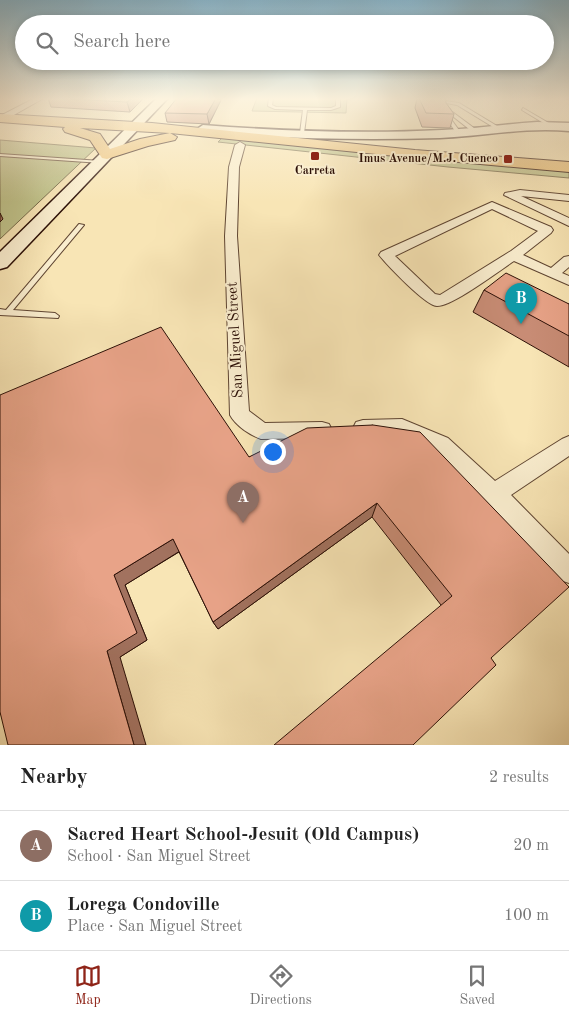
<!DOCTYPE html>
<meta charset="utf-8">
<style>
:root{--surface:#fff;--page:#f6f6f6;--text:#222;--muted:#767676;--line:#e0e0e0;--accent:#8f2418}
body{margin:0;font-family:"Old Standard TT",serif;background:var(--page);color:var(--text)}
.you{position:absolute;left:272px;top:451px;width:18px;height:18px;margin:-12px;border:4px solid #fff;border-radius:50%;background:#1a73e8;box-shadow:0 0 0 8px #1a73e833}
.badge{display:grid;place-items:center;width:32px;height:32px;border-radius:50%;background:var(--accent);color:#fff;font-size:16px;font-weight:700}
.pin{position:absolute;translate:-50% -41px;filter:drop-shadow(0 1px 2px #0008)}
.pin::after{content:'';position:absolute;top:26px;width:18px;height:15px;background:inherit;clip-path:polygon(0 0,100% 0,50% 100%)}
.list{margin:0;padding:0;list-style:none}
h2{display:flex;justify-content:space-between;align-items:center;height:65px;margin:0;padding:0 20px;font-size:21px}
h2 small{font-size:16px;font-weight:400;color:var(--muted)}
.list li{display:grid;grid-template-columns:32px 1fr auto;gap:15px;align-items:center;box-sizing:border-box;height:70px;padding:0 20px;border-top:1px solid var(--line)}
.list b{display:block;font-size:19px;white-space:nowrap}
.list p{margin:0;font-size:16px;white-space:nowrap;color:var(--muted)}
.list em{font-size:16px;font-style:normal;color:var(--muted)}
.icon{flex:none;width:28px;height:28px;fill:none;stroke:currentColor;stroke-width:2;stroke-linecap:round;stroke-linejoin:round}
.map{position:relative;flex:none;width:569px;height:745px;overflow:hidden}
.search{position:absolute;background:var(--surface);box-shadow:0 2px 8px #0003;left:15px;right:15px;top:15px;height:55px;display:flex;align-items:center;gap:12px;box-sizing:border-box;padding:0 18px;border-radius:28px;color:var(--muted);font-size:19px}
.sheet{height:205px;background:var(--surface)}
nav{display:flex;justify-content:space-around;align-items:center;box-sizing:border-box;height:70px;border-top:1px solid var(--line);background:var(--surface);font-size:14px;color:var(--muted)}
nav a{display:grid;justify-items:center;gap:2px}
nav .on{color:var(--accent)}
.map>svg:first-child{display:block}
</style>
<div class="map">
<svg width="569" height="745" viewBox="0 0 569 745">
<rect width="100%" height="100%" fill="#f8e5b5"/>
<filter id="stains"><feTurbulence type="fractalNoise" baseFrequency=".004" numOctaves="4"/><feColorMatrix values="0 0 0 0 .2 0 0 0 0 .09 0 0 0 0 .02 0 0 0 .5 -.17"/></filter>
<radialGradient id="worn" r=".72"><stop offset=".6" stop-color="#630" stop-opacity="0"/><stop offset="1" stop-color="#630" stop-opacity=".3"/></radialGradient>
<!-- green -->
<g fill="#c0c38b" stroke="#766a49">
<polygon points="257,98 347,98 346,113 252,111"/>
<polygon points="216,133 569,166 569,178 448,167 218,142 221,139"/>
<polygon points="0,140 96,148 0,239"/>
</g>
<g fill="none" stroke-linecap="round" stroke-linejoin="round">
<defs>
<g id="lane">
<polygon points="269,98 273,98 272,105 276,107 331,108 336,106 336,98 340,98 340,107 331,110 307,110 304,133 302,134 300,133 303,110 275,109 268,106"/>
<polygon points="419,98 425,98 459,103 502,129 498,130 457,105"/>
<polygon points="566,98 569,98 569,99 567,99"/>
<polygon points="445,108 447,108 478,131 478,133 474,133 450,114 448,115 461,133 457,134 444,115 449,113"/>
<polygon points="523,108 552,125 553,126 550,127 522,110"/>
<polygon points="0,154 101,161 103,162 101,163 0,156"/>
<polygon points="79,224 84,225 13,310 55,313 59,316 58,318 0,315 0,309 6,310"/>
</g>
<g id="street">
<polygon points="35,98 44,98 5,120 0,120 0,116"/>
<path d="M240,142l5,3 -6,22 -2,69 12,175 16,12 57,-1 7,2 3,6 -3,6 -7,2 -61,1c-11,-4 -25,-13 -31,-24l-5,-179 4,-69 6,-22z"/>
<polygon points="520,190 569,195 569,201 521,196 569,218 569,226 504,195 505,193"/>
<path d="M492,202l59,25 2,3 -2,3 -28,22 28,13 13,-11 5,-1v11l-7,6 7,3v9l-55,-24c-15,10 -61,45 -77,45 -11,0 -50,-41 -58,-51l2,-3zM492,209l46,22 -27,20 -71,44 -5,-1 -40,-38z"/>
<polygon points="402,419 448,438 495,481 562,439 569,436 569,456 511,495 569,554 569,583 560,580 486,501 434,450 401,435 363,436 356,434 353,428 356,422 363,420"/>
</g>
<g id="secondary">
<polygon points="157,98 168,98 7,267 0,269 0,252"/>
<path d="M537,122l32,1v8c-44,-4 -86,5 -129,7 -67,2 -133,1 -199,-3 -10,0 -38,1 -44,-6l6,-4c80,6 159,9 239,5 32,-1 63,-6 95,-8z"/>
</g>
<path id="primary" d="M0,114l152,9 263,27 154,12v10l-154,-14 -245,-25 7,4 -2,3 -27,6 -41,13 -5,-1 -12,-18 -25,-8 -2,-3 2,-2 -65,-5zM80,128l90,5 -30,6 -30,10 -10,-15z"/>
</defs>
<!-- lane casing -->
<use href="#lane" stroke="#5f4532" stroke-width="2"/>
<!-- street casing -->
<use href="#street" stroke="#5f4532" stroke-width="2"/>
<!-- secondary casing -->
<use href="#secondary" stroke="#2c1007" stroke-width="3"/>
<!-- primary casing -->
<use href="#primary" stroke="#2c1007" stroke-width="2"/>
<!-- lane -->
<use href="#lane" fill="#faeecf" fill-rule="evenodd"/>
<!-- street -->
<use href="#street" fill="#faeecf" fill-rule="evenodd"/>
<!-- secondary -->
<use href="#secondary" fill="#faeecf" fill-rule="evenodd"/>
<!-- primary -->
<use href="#primary" fill="#ecc27a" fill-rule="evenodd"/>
</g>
<!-- wall -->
<g fill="#c88c75" stroke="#2c1007">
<polygon points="48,98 144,98 130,112 51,107"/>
<polygon points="222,98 209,124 167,122 165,113"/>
<polygon points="417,98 445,98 446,103 454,114 450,128 422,127 415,108"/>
<polygon points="484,290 569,304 569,367 473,312"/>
<polygon points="373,425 491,658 441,605 372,517 218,629 213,622 179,552 125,585 147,640 120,657 2,717 0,712 249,457"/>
</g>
<!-- shaded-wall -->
<g fill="#a2725f" stroke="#2c1007">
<polygon points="132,98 144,98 130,112 127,102"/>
<polygon points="216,98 222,98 209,124 207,114"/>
<polygon points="0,213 3,219 0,222"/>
<polygon points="377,503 372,517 218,629 213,622"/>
<polygon points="173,539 180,551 125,585 147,640 120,657 146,745 134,745 107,651 114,575"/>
</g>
<!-- building -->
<g fill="#e8a388" stroke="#2c1007">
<polygon points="51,98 132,98 127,102"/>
<polygon points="177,98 216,98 207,114 165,113"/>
<polygon points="419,98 445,98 446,103 454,114 426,113"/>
<polygon points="506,273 569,304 569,336 484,290"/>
<polygon points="161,327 249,457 307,428 373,425 420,432 569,587 491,658 496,665 413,745 274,745 452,596 377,503 213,622 173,539 114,575 137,633 107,651 134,745 8,745 0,712 0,395"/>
</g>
<!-- sky -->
<linearGradient id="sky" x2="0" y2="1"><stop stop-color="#8ab8cf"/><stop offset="0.49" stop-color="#fcf3de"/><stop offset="1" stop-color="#fcf3de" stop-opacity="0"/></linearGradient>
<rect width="569" height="202" fill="url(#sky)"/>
<!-- markers -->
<g fill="#8f2418" stroke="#faeecf" stroke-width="2">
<rect x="310" y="151" width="10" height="10" rx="2.5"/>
<rect x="503" y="154" width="10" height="10" rx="2.5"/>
</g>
<g text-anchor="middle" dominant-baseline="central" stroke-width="4" stroke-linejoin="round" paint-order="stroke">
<!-- far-poi labels -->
<g font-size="12" font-weight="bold" fill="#2c1007" stroke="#faeecf" text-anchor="end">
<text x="498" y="159">Imus Avenue/M.J. Cuenco</text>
<text x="315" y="171" text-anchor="middle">Carreta</text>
</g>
<!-- street labels -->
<g font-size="15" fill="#2c1007" stroke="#faeecf">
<text transform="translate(236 340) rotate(-93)">San Miguel Street</text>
</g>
</g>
<rect width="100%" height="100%" filter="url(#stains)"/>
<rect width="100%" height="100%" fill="url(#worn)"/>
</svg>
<div class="you"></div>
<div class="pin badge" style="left:243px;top:523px;background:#8d6e63">A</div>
<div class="pin badge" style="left:521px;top:324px;background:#0f9aa8">B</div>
<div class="search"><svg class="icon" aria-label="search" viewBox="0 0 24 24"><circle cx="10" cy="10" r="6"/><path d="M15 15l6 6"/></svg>Search here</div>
</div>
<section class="sheet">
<h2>Nearby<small>2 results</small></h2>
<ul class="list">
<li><span class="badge" style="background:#8d6e63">A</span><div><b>Sacred Heart School-Jesuit (Old Campus)</b><p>School · San Miguel Street</p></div><em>20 m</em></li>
<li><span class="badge" style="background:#0f9aa8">B</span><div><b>Lorega Condoville</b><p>Place · San Miguel Street</p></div><em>100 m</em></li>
</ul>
</section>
<nav>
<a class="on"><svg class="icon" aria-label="map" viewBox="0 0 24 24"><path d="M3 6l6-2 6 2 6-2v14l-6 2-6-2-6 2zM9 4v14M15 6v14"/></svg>Map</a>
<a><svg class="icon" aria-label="directions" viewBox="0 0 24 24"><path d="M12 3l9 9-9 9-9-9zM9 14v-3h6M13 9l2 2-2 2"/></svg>Directions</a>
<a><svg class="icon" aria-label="saved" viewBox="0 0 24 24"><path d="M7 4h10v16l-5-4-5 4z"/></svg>Saved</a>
</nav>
